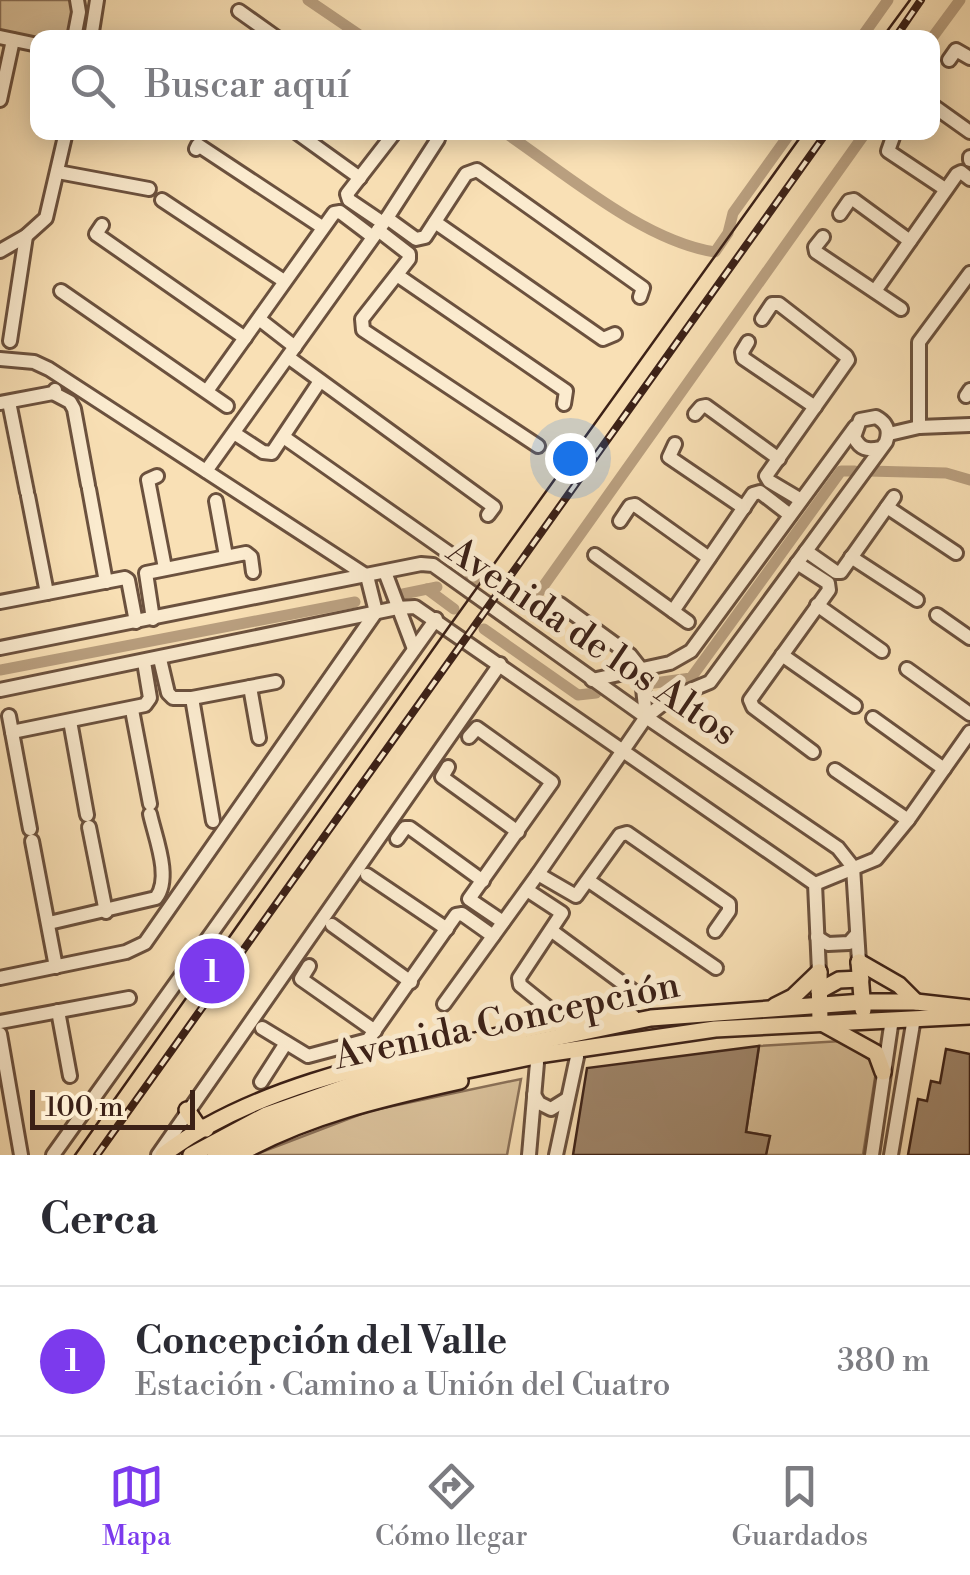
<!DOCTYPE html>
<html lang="es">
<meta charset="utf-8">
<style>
:root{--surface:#fff;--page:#f7f7f7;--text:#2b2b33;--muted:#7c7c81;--line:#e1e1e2;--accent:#7c3aed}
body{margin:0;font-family:"Libre Bodoni",serif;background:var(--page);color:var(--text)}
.scale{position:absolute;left:30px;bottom:25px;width:165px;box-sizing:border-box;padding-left:10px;border:5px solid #3c2117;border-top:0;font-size:28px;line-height:35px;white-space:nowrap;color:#3c2117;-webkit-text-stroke:8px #fbebcf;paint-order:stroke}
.you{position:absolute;left:570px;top:458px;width:35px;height:35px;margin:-25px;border:8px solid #fff;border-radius:50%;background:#1a73e8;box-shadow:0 0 0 15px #1a73e833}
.badge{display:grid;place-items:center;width:65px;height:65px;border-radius:50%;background:var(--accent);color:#fff;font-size:32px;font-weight:700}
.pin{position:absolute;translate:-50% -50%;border:5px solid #fff;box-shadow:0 2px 10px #0006}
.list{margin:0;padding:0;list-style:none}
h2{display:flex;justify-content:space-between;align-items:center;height:130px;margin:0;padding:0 40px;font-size:42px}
h2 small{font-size:32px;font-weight:400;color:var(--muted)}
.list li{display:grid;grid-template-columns:65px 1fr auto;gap:30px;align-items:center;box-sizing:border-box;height:150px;padding:0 40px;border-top:2px solid var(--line)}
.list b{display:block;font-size:38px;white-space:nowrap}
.list p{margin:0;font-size:32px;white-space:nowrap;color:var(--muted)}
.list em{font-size:32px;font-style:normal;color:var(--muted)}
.icon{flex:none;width:55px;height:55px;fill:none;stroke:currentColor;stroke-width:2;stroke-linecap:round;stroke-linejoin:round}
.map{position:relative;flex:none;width:970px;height:1155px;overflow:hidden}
.search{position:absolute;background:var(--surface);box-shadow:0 5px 25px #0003;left:30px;right:30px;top:30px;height:110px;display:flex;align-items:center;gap:25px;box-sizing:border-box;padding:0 35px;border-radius:20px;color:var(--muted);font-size:38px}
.sheet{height:280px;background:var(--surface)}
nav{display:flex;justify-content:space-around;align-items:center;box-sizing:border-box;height:140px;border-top:2px solid var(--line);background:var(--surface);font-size:28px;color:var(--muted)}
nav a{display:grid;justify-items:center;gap:5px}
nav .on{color:var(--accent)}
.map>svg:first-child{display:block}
</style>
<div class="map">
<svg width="970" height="1155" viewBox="0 0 970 1155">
<rect width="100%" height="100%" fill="#f9e0b5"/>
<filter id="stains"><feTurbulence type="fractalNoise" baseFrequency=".002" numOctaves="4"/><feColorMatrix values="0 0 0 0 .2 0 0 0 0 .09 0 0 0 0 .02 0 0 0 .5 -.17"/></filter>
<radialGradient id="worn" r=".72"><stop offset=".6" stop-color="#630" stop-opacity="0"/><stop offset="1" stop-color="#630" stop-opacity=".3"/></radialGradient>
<!-- green -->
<g fill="#d9c09a" stroke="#8a7058" stroke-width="2.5">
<path d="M0,0h72c4,12 3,28 -6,37l-29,2 -37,-9z"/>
<polygon points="842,1041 877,1065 863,1155 766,1155 769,1136 746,1132 759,1046"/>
<polygon points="521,1079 507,1155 254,1155 369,1111"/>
</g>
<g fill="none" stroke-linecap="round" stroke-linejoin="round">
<!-- canal -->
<g stroke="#b99f7f" stroke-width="11">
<polyline points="308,0 364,38"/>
<polyline points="861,38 888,0"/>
<polyline points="932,38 960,0"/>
<path d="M504,132c61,41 139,109 211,120l13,-19 5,-20 58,-81"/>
<polyline points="868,471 946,473 970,480"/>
<polyline points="468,581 479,580"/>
<polyline points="427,589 454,609"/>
<polyline points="403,594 437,587"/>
<polyline points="508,595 525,602 535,598 866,132"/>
<polyline points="484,629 578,695 596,693"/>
<polyline points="0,670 355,602"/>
<polyline points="647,684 691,678 841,471 855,471"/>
</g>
</g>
<!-- building -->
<g fill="#9e8469" stroke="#3c2117" stroke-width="2.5">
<polygon points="759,1046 746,1132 770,1136 766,1155 573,1155 587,1068"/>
<polygon points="946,1049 970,1054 970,1155 908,1155 918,1099 927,1101 931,1081 940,1083"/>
</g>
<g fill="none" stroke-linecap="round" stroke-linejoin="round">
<defs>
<g id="minor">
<polyline points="239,11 277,38"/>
<polyline points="0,37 38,45"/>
<polyline points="74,38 79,12 77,0"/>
<polyline points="91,38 97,0"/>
<polyline points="949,60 956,50 970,58"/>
<polyline points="0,100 13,40"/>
<polyline points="932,105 970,132"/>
<polyline points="296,132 360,178"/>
<polyline points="893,137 888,151 945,189"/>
<polyline points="196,149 198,145 322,227"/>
<polyline points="970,157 970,160"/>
<polyline points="58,172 149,189"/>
<polyline points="162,200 284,281"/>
<polyline points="840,214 849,201 854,200 910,241"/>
<polyline points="387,218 416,239 425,237 466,174 477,170 643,288 640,297"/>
<polyline points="435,222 603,339 615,334"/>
<polyline points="383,223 349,200 347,194 395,132"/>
<polyline points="102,225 96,234 245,338"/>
<polyline points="378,230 409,254 409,259 362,319 363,330 538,446"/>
<polyline points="823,237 815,247 816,252 901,309"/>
<polyline points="0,251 26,236 46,218 66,132"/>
<polyline points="397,275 566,391 564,404"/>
<polyline points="61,291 227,406"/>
<polyline points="875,291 957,174 961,172 970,179"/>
<polyline points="259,319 295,347"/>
<polyline points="762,319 772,304 779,304 846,356 848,360 766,476 769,481 801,500"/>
<polyline points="10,341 26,236"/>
<polyline points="748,342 742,352 743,358 815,407"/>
<polyline points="288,357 494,507 488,515"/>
<polyline points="0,359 34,362 49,369 367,576 376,612"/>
<polyline points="207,391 334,213 340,212 373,237"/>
<polyline points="53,393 70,402 74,409 88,485"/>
<polyline points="966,396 970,390"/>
<polyline points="9,402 27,492"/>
<polyline points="0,403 53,393 55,390"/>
<polyline points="695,414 701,407 706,406 779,459"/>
<polyline points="919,427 919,342 970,273"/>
<polyline points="234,433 263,452 272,453 320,381"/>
<polyline points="889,434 919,427 970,425"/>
<polyline points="285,438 459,560 464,551"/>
<polyline points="675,444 669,457 744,508"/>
<polyline points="206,471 387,218 438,139"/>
<polyline points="157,476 148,480 165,568"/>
<polyline points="89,489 106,582"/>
<polyline points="28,496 47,593"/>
<polyline points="216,501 226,556"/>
<polyline points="887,507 956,553"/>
<polyline points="620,521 630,506 635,505 709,558"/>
<polyline points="806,551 836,572 841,572 894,497"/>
<polyline points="595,555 688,622"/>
<polyline points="851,557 917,600"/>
<polyline points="797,563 828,583 829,590 750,700 753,707 813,752"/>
<polyline points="385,572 414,649"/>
<polyline points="0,602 125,578 128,580 136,622"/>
<polyline points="560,604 630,655 641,669"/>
<polyline points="817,605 882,651"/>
<polyline points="673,611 753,494 760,492 790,515"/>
<polyline points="937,615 970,638"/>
<polyline points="153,619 146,573 246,553 251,557 253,572"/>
<polyline points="0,648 421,564 433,565 646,717 838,848 853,867 859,962"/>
<polyline points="782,655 855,706"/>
<polyline points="160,659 168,693 173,698 192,698 276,682"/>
<polyline points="641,669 646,717"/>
<polyline points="907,669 970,714"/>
<polyline points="592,680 670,663 691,651 855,427"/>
<polyline points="250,687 259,738"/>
<polyline points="0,690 397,608 415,607 815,884 819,972"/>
<polyline points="192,698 213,821"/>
<polyline points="132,710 150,804"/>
<polyline points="9,716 30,829"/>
<polyline points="873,718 944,769"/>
<polyline points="70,721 87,815"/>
<polyline points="12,732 145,705 150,698 144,662"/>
<polyline points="469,737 477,728 552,782 469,899 503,922"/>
<polyline points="448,767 442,777 518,832"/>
<polyline points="835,770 908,820"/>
<polyline points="89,827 106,912"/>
<polyline points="397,839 405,828 410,828 483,881"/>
<polyline points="32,841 56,967"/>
<polyline points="538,874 576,896 620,835 627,833 729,904 729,911 715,931"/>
<polyline points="367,875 447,929"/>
<polyline points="589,881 716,968"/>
<polyline points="815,884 876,859 908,820 970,732"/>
<polyline points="527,890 562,913 519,978 520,985 551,1010"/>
<path d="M49,923l107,-25c16,-20 -1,-61 -6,-84"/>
<polyline points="332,925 411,982"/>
<polyline points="552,931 640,996"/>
<polyline points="817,937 828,944 849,943 857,934"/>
<polyline points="309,966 301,979 375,1031"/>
<polyline points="0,978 126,952 145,943 376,612"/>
<path d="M444,1004l94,-130 108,-157 23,-18 41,-17 176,-240c4,-12 1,-19 -10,-25l-16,3 -6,17c6,12 13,14 26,11"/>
<polyline points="58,1011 70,1076"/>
<polyline points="0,1022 129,998"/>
<polyline points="262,1028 308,1056 368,1040 456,915 462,914 493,936"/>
<polyline points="0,1034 21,1155"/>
<polyline points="261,1082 286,1043"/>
<polyline points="534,1095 539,1103 551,1109 567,1099"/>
<polyline points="53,1155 436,619"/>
<polyline points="158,1155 500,664"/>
<polyline points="529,1155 537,1063"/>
<polyline points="556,1155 577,1057"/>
<polyline points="872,1155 892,1019"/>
<polyline points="891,1155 914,1018"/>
</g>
<g id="major">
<polyline points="859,962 899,985 916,1002"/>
<polyline points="859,962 863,1010"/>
<polyline points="819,972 820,1022 876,1053 883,1072"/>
<polyline points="819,991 839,980 861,979"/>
<polyline points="775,1006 793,997 819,972"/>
<polyline points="187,1110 197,1125 206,1129"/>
<path d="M163,1155c85,-66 214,-93 317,-115 49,-11 101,-26 152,-23"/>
<polyline points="191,1155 266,1115 385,1073 651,1018 863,1002 916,1002 970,1008"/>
<polyline points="215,1155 287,1120 370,1090 545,1054 715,1029 970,1016"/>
<path d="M237,1155c68,-39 146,-57 223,-74"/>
</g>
</defs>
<!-- minor casing -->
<use href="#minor" stroke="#6b513e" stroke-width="18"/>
<!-- major casing -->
<use href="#major" stroke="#3c2117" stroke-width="20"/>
<!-- minor -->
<use href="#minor" stroke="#fbebcf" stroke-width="12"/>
<!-- major -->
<use href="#major" stroke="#f9e0b5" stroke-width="15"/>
<!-- tram -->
<g stroke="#3c2117" stroke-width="2.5">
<polyline points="882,38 910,0"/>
<polyline points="75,1155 448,628 804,132"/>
</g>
<defs>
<g id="rail">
<polyline points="895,38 921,0"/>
<polyline points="97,1155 827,132"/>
</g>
</defs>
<!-- rail casing -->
<use href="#rail" stroke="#3c2117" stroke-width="8"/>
<!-- rail -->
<use href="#rail" stroke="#fbebcf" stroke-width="4" stroke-dasharray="11" stroke-linecap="butt"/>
</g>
<g text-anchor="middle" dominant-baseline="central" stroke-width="10" stroke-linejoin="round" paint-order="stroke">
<!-- street labels -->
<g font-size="38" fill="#3c2117" stroke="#fbebcf">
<text transform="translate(592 642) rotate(34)">Avenida de los Altos</text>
<text transform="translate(507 1021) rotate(-12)">Avenida Concepción</text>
</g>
</g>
<rect width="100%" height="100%" filter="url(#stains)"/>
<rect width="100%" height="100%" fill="url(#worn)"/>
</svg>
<div class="scale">100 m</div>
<div class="you"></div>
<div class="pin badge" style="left:212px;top:971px">1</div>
<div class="search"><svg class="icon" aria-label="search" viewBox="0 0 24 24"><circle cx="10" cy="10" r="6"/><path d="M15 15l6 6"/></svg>Buscar aquí</div>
</div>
<section class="sheet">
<h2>Cerca<small></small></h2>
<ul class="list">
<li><span class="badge">1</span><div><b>Concepción del Valle</b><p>Estación · Camino a Unión del Cuatro</p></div><em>380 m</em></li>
</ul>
</section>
<nav>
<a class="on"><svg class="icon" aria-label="map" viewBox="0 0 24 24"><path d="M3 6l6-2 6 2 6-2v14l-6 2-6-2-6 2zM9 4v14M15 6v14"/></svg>Mapa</a>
<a><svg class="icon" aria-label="directions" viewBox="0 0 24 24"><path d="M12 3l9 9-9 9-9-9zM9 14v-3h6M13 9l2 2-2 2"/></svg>Cómo llegar</a>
<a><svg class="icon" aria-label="saved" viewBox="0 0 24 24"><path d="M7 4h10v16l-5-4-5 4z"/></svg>Guardados</a>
</nav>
